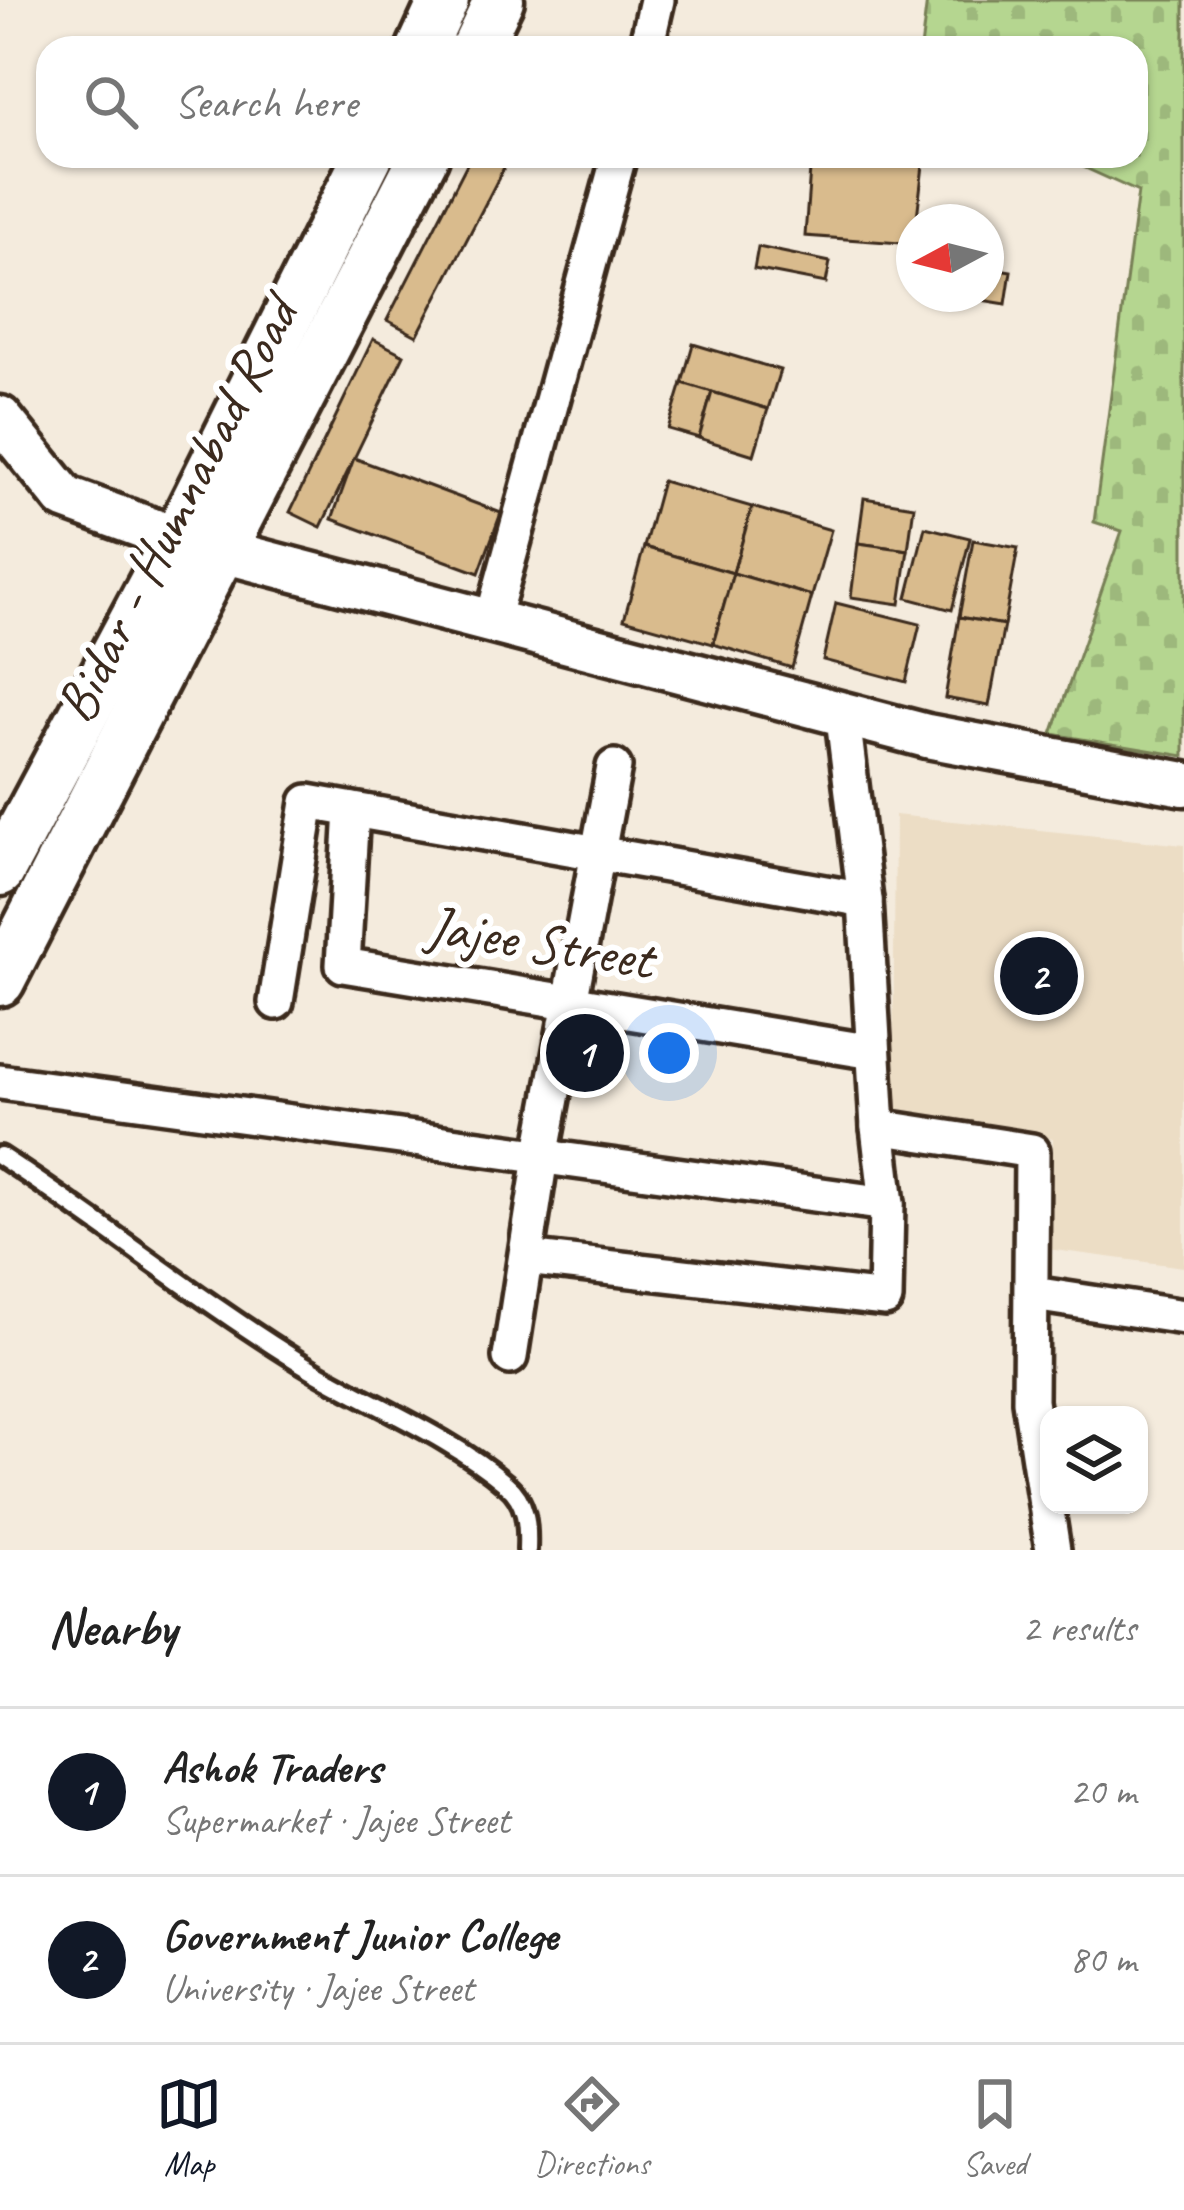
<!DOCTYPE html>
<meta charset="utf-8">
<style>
:root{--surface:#fff;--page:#f6f6f6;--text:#222;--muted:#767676;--line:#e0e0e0;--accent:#111827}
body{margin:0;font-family:Caveat,sans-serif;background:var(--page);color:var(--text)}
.controls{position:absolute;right:36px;bottom:36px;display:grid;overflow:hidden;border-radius:24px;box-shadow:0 3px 9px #0004}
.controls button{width:108px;height:108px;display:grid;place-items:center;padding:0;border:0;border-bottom:3px solid var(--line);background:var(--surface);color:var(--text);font:60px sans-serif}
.compass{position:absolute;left:896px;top:204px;width:108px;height:108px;border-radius:50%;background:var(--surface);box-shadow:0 3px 9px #0004;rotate:263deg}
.you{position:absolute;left:669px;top:1053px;width:42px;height:42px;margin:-30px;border:9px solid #fff;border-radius:50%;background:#1a73e8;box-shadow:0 0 0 18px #1a73e833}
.badge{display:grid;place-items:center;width:78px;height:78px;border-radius:50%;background:var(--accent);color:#fff;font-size:39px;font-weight:700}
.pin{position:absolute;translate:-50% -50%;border:6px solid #fff;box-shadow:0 3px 12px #0006}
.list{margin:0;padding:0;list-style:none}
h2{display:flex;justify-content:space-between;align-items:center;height:156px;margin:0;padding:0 48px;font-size:51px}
h2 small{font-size:39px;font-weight:400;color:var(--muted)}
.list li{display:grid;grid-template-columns:78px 1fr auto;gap:36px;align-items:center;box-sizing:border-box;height:168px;padding:0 48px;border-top:3px solid var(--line)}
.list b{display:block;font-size:45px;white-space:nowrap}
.list p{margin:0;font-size:39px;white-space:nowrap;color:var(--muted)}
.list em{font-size:39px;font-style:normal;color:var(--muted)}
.icon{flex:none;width:66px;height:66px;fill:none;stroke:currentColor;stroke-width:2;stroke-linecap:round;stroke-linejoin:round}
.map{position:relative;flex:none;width:1184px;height:1550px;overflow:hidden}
.search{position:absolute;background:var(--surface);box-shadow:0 3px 9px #0004;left:36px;right:36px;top:36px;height:132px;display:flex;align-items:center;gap:30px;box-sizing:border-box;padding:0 42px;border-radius:36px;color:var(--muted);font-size:45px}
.sheet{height:492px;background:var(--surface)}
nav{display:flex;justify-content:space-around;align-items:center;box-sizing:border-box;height:168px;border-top:3px solid var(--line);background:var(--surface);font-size:33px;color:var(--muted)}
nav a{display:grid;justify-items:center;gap:6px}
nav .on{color:var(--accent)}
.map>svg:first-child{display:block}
</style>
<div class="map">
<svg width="1184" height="1550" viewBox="0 0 1184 1550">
<defs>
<pattern id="cemetery-stones" width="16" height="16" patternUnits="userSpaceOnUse" patternTransform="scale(3)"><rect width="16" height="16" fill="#b5d690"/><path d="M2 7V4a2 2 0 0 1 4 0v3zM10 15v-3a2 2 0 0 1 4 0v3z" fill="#9db87c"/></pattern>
</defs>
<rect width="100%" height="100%" fill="#f4ebdd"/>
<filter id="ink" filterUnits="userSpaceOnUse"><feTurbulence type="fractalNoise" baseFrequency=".00833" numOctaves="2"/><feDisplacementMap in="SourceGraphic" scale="24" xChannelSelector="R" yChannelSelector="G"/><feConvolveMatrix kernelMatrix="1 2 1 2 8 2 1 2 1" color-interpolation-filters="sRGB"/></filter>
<g filter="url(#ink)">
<!-- built -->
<polygon fill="#ecddc5" points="895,815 1184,845 1184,1267 1047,1249 1053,1139 893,1108"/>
<!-- cemetery -->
<polygon fill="url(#cemetery-stones)" stroke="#788057" stroke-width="3" points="927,0 1184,0 1184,756 1052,734 1122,531 1094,522 1138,192 1059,156 1136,156 1136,48 921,48"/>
<!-- building -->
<g fill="#d9bb8d" stroke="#3b2a1e" stroke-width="3">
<polygon points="471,156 510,156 417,336 387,320"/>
<polygon points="811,156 924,156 914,244 805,236"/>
<polygon points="758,247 830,262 826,283 754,269"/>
<polygon points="986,267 1011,271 1006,304 951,295 986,294"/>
<polygon points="373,339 404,355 321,527 290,512"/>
<polygon points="693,344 780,370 768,409 682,383"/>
<polygon points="682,383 712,392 699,438 668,429"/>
<polygon points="712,392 768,409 754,455 699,438"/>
<polygon points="354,458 501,513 479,573 332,519"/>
<polygon points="662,481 752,507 733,573 644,547"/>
<polygon points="864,498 914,506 908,550 858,543"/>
<polygon points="752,507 831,530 812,596 733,573"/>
<polygon points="925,527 970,538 952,610 907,598"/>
<polygon points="973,540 1018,548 1004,625 959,617"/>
<polygon points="858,543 908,550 900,604 851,597"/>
<polygon points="644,547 733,573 713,644 624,619"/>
<polygon points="733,573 812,596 792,668 713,644"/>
<polygon points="836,603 920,624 906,682 823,660"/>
<polygon points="959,617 1004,625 989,706 945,698"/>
</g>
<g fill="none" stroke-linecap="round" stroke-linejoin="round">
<defs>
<path id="service" d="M0,1156c102,66 197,143 301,207 67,41 145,70 205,121 21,17 22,41 21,66"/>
<g id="minor">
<polyline points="646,48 657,0"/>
<polyline points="492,620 619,156"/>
<polyline points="842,710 865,900 878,1127 1032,1151 1030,1401 1053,1550"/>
<polyline points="352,810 343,965 873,1052"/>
<polyline points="276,1002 308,802 865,900"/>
<polyline points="0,1082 887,1204 878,1127"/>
<polyline points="526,1258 885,1299 887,1204"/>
<polyline points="1033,1294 1184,1317"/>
<polyline points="510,1357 541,1157 614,767"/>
</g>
<polyline id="tertiary" points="0,418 65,498 177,539 927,736 1184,784"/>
<g id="secondary">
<polyline points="422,48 444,0"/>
<polyline points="476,48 499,0"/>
<polyline points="0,871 177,539 368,156"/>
<polyline points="0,981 424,156"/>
</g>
</defs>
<!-- service casing -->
<use href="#service" stroke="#3b2a1e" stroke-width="26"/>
<!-- minor casing -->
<use href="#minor" stroke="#3b2a1e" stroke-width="42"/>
<!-- tertiary casing -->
<use href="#tertiary" stroke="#3b2a1e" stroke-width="51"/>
<!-- secondary casing -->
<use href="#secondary" stroke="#3b2a1e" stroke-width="57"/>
<!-- service -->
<use href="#service" stroke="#fff" stroke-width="16"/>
<!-- minor -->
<use href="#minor" stroke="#fff" stroke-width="33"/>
<!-- tertiary -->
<use href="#tertiary" stroke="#fff" stroke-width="42"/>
<!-- secondary -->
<use href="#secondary" stroke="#fff" stroke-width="48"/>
</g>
</g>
<g text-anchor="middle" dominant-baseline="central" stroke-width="12" stroke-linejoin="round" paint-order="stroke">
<!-- street labels -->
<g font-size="57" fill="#3b2a1e" stroke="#fff">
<text transform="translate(176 510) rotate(-63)">Bidar - Humnabad Road</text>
<text transform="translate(540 942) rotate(9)">Jajee Street</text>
</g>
</g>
</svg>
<div class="controls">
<button><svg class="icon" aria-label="layers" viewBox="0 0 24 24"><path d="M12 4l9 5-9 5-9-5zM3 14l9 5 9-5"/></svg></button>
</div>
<svg class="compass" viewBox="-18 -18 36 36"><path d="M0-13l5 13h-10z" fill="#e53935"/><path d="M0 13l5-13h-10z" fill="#767676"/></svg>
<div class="you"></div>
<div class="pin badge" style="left:585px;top:1053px">1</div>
<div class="pin badge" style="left:1039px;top:976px">2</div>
<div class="search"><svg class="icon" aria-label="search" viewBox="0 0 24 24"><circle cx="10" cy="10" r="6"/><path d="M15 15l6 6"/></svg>Search here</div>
</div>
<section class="sheet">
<h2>Nearby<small>2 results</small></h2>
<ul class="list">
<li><span class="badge">1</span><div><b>Ashok Traders</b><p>Supermarket · Jajee Street</p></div><em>20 m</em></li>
<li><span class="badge">2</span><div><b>Government Junior College</b><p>University · Jajee Street</p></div><em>80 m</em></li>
</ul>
</section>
<nav>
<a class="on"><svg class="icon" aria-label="map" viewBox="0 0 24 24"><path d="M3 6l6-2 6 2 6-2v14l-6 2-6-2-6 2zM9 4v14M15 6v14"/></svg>Map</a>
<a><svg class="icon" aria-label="directions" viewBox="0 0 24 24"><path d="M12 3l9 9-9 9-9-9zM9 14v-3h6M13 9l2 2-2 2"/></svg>Directions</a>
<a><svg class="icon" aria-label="saved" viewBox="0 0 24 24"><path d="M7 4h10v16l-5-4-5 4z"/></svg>Saved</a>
</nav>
